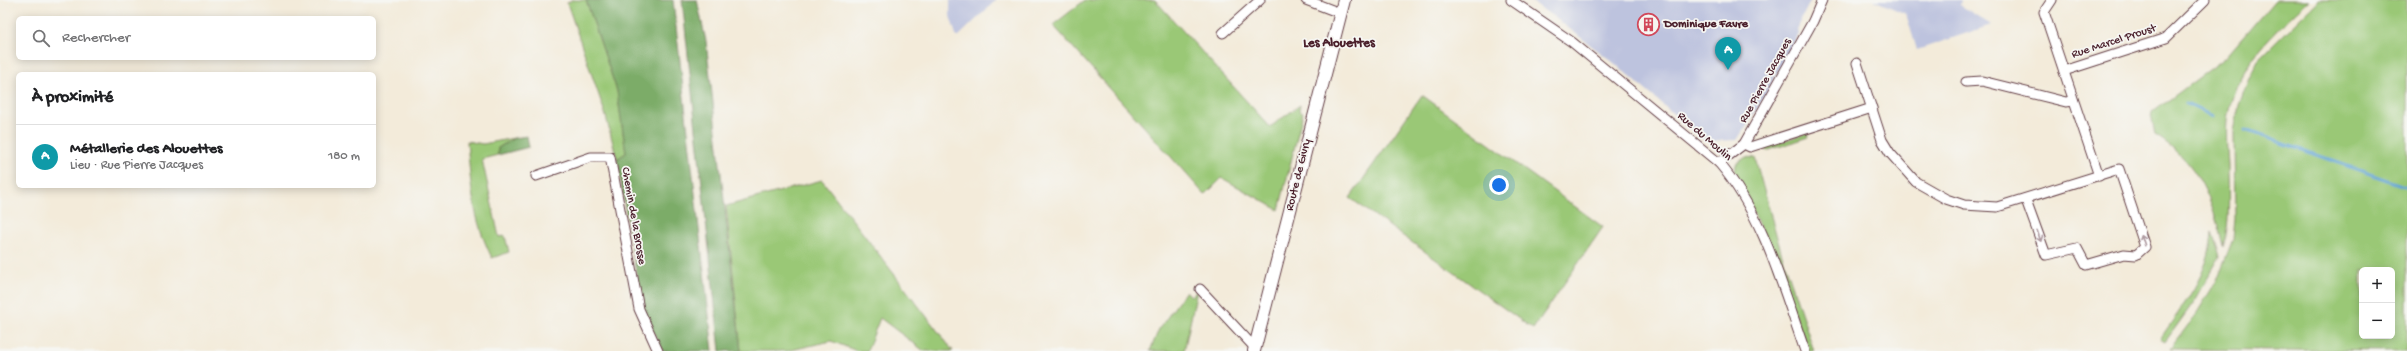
<!DOCTYPE html>
<html lang="fr">
<meta charset="utf-8">
<style>
:root{--surface:#fff;--page:#f2f2f2;--text:#202124;--muted:#757577;--line:#e0e0e0;--accent:#0f766e}
body{margin:0;font-family:"Gochi Hand",sans-serif;background:var(--page);color:var(--text)}
.controls{position:absolute;right:12px;bottom:12px;display:grid;overflow:hidden;border-radius:6px;box-shadow:0 2px 10px #0003}
.controls button{width:36px;height:36px;display:grid;place-items:center;padding:0;border:0;border-bottom:1px solid var(--line);background:var(--surface);color:var(--text);font:20px sans-serif}
.you{position:absolute;left:1499px;top:185px;width:14px;height:14px;margin:-10px;border:3px solid #fff;border-radius:50%;background:#1a73e8;box-shadow:0 0 0 6px #1a73e833}
.badge{display:grid;place-items:center;width:26px;height:26px;border-radius:50%;background:var(--accent);color:#fff;font-size:13px;font-weight:700}
.pin{position:absolute;translate:-50% -33px;filter:drop-shadow(0 1px 2px #0008)}
.pin::after{content:'';position:absolute;top:21px;width:14px;height:12px;background:inherit;clip-path:polygon(0 0,100% 0,50% 100%)}
.list{margin:0;padding:0;list-style:none}
h2{display:flex;justify-content:space-between;align-items:center;height:52px;margin:0;padding:0 16px;font-size:17px}
h2 small{font-size:13px;font-weight:400;color:var(--muted)}
.list li{display:grid;grid-template-columns:26px 1fr auto;gap:12px;align-items:center;box-sizing:border-box;height:64px;padding:0 16px;border-top:1px solid var(--line)}
.list b{display:block;font-size:15px;white-space:nowrap}
.list p{margin:0;font-size:13px;white-space:nowrap;color:var(--muted)}
.list em{font-size:13px;font-style:normal;color:var(--muted)}
.icon{flex:none;width:22px;height:22px;fill:none;stroke:currentColor;stroke-width:2;stroke-linecap:round;stroke-linejoin:round}
.map{position:relative;flex:none;width:2407px;height:351px;overflow:hidden}
.search{position:absolute;background:var(--surface);box-shadow:0 2px 10px #0003;left:16px;top:16px;width:360px;height:44px;display:flex;align-items:center;gap:10px;box-sizing:border-box;padding:0 14px;border-radius:6px;color:var(--muted);font-size:15px}
.panel{position:absolute;background:var(--surface);box-shadow:0 2px 10px #0003;left:16px;top:72px;width:360px;height:116px;border-radius:6px}
.map>svg:first-child{display:block}
</style>
<div class="map">
<svg width="2407" height="351" viewBox="0 0 2407 351">
<rect width="100%" height="100%" fill="#f6f6f2"/>
<filter id="ink" filterUnits="userSpaceOnUse"><feTurbulence type="fractalNoise" baseFrequency=".025" numOctaves="2"/><feDisplacementMap in="SourceGraphic" scale="8" xChannelSelector="R" yChannelSelector="G"/><feConvolveMatrix kernelMatrix="1 2 1 2 8 2 1 2 1" color-interpolation-filters="sRGB"/></filter>
<filter id="wash" filterUnits="userSpaceOnUse"><feTurbulence type="fractalNoise" baseFrequency=".012" numOctaves="4" result="noise"/><feDisplacementMap in="SourceGraphic" scale="16" xChannelSelector="R" yChannelSelector="G"/><feGaussianBlur stdDeviation="0.9" result="paint"/><feColorMatrix in="noise" values="0 0 0 0 0 0 0 0 0 0 0 0 0 0 0 0 0 1.4 0 .05"/><feComposite in="paint" operator="in"/></filter>
<g filter="url(#wash)">
<rect width="100%" height="100%" fill="#f3ebda"/>
<!-- industrial -->
<g fill="#bdc3de">
<polygon points="950,0 996,0 957,38 950,16"/>
<polygon points="1529,0 1811,0 1797,27 1798,35 1763,100 1737,140 1705,141 1614,63 1554,17"/>
<polygon points="1874,0 1961,0 1960,5 1991,25 1917,50 1906,14"/>
</g>
<!-- green -->
<g fill="#9ac876" stroke="#727450" fill-rule="evenodd">
<polygon points="572,0 586,0 617,91 626,153 617,159 605,113 567,3"/>
<polygon points="1085,0 1155,0 1270,127 1300,105 1299,111 1303,113 1279,210 1222,178 1205,195 1053,25"/>
<path d="M2275,0h34c-37,34 -70,63 -81,114 -3,16 -1,35 0,51 0,27 3,56 -5,82 -11,-48 -24,-85 -68,-112l-3,-16 1,-7 72,-54z"/>
<path d="M2319,0h88v351l-237,-2 25,-33 22,-36 16,-41 2,-20 -1,-87 5,-27 8,-22 11,-23zM2362,270h30v66h-30z"/>
<polygon points="1422,95 1603,227 1533,329 1350,198"/>
<polygon points="1808,133 1809,137 1766,151 1764,147"/>
<path d="M514,138l-16,10v7l-16,4 17,78 6,-1 4,16 -17,6c-20,-41 -21,-72 -25,-117l16,3z"/>
<polygon points="1746,157 1755,158 1781,252 1814,351 1809,351 1750,203 1735,174 1736,164"/>
<polygon points="822,180 953,351 924,351 880,318 867,351 857,351 831,341 787,351 741,351 726,206"/>
<path d="M2212,232l8,24 -24,43 -31,43 -5,-3c23,-34 50,-65 52,-107z"/>
<polygon points="1186,291 1191,296 1197,291 1184,351 1150,351 1159,329"/>
</g>
<!-- forest -->
<g fill="#7bac67" stroke="#626649">
<polygon points="586,0 673,0 713,351 662,351 642,308 617,159 626,153 617,91"/>
<polygon points="682,0 697,0 706,41 741,351 720,351"/>
<polygon points="527,136 529,147 498,155 498,148 514,138"/>
</g>
<g fill="none" stroke-linecap="round" stroke-linejoin="round">
<!-- stream -->
<g stroke="#63a5d7" stroke-width="3">
<polyline points="2186,104 2213,116"/>
<polyline points="2245,130 2407,187"/>
</g>
</g>
</g>
<g filter="url(#ink)">
<g fill="none" stroke-linecap="round" stroke-linejoin="round">
<defs>
<g id="street">
<polyline points="1306,0 1340,13"/>
<path d="M1511,0l61,42 147,121c45,53 63,123 86,188"/>
<polyline points="2052,0 2044,12 2099,176"/>
<polyline points="1223,33 1260,0"/>
<polyline points="1857,63 1882,140 1890,153 1916,182 1946,199 1964,205 1997,207 2119,169 2145,247 2136,255 2124,254 2086,265 2077,248 2046,255 2026,200"/>
<polyline points="2064,71 2166,38 2205,0"/>
<polyline points="1966,82 1982,81 2066,102 2073,101"/>
<polyline points="1744,144 1750,147 1872,108"/>
<polyline points="1719,163 1744,144 1813,21 1822,0"/>
<polyline points="536,176 591,157 610,157 639,309 658,351"/>
<polyline points="1200,289 1255,348"/>
</g>
<polyline id="secondary" points="1254,351 1344,0"/>
</defs>
<!-- street casing -->
<use href="#street" stroke="#633e45" stroke-width="11"/>
<!-- secondary casing -->
<use href="#secondary" stroke="#633e45" stroke-width="14"/>
<!-- street -->
<use href="#street" stroke="#fff" stroke-width="9"/>
<!-- secondary -->
<use href="#secondary" stroke="#fff" stroke-width="12"/>
</g>
<!-- one-way arrows -->
<defs><path id="oneway-shaft" d="M-6 0H5M1.5-3L5.5 0L1.5 3" fill="none" stroke-width="1.6" stroke-linecap="round" stroke-linejoin="round"/></defs>
<g stroke="#ae9aa0">
<use href="#oneway-shaft" transform="translate(2039 236) rotate(71)"/>
<use href="#oneway-shaft" transform="translate(2143 240) rotate(-108)"/>
</g>
</g>
<!-- icons -->
<defs>
<symbol id="building-ring" viewBox="-11 -11 22 22"><circle r="9.5" fill="#f6f6f2" stroke="#d1495b" stroke-width="1.5"/><path d="M-4-6H4V6H1V3H-1V6H-4ZM-2.5-4.3h1.7v1.8h-1.7ZM.8-4.3h1.7v1.8H.8ZM-2.5-1h1.7V.8h-1.7ZM.8-1h1.7V.8H.8Z" fill="#d1495b"/></symbol>
</defs>
<g fill-rule="evenodd">
<use href="#building-ring" x="1636" y="12" width="25" height="25"/>
</g>
<g text-anchor="middle" dominant-baseline="central" stroke-width="3.5" stroke-linejoin="round" paint-order="stroke">
<!-- poi labels -->
<g font-size="12" font-weight="bold" fill="#4a1f2b" stroke="#f6f6f2" text-anchor="start">
<text x="1664" y="25">Dominique Favre</text>
</g>
<!-- street labels -->
<g font-size="12" fill="#4a1f2b" stroke="#f6f6f2">
<text transform="translate(2114 42) rotate(-18)">Rue Marcel Proust</text>
<text transform="translate(1766 81) rotate(-61)">Rue Pierre Jacques</text>
<text transform="translate(1704 137) rotate(41)">Rue du Moulin</text>
<text transform="translate(1299 175) rotate(-76)">Route de Givry</text>
<text transform="translate(633 216) rotate(80)">Chemin de la Brosse</text>
</g>
<!-- neighbourhood labels -->
<g font-size="13" font-weight="bold" fill="#4a1f2b" stroke="#f6f6f2">
<text x="1339" y="43">Les Alouettes</text>
</g>
</g>
</svg>
<div class="controls">
<button>+</button>
<button>−</button>
</div>
<div class="you"></div>
<div class="pin badge" style="left:1728px;top:70px;background:#0f9aa8">A</div>
<div class="search"><svg class="icon" aria-label="search" viewBox="0 0 24 24"><circle cx="10" cy="10" r="6"/><path d="M15 15l6 6"/></svg>Rechercher</div>
<section class="panel">
<h2>À proximité<small></small></h2>
<ul class="list">
<li><span class="badge" style="background:#0f9aa8">A</span><div><b>Métallerie des Alouettes</b><p>Lieu · Rue Pierre Jacques</p></div><em>180 m</em></li>
</ul>
</section>
</div>
